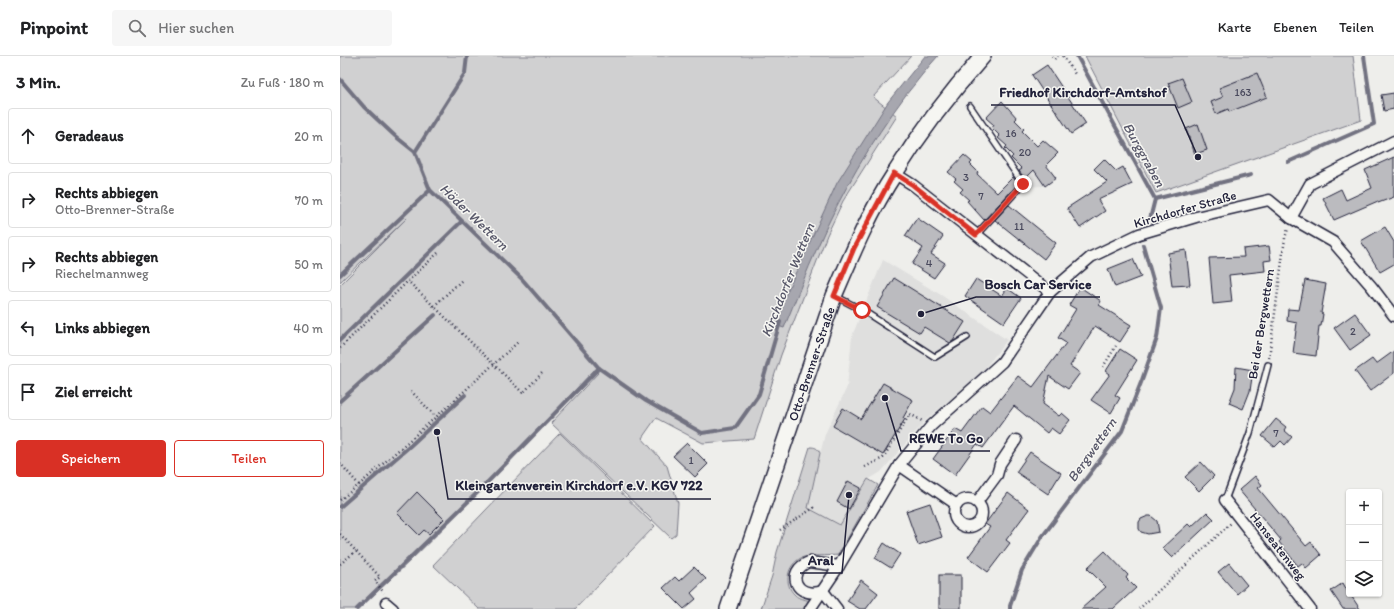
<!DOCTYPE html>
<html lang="de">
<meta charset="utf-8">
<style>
:root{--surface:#fff;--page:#f6f6f6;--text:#202124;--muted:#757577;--line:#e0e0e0;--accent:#d93025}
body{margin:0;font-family:Itim,sans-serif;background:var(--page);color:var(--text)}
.controls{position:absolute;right:12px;bottom:12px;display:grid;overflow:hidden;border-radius:4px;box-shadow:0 1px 3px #0004}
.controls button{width:36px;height:36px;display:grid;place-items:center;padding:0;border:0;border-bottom:1px solid var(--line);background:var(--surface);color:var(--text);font:20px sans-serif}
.stop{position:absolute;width:12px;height:12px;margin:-9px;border:3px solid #d93025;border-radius:50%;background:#fff}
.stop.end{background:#d93025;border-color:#fff;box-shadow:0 1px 4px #0008}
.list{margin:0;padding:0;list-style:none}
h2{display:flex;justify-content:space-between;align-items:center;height:52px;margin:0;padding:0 16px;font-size:17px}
h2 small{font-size:13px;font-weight:400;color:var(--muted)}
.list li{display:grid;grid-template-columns:26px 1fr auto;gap:12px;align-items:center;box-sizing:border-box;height:56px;margin:0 8px 8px;padding:0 8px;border:1px solid var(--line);border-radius:4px}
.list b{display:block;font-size:15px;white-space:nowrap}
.list p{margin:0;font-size:13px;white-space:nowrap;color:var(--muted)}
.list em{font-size:13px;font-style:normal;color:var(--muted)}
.actions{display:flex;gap:8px;padding:12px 16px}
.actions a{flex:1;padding:9px 0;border:1px solid var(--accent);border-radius:4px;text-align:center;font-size:14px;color:var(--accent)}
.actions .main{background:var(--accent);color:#fff}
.icon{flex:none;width:22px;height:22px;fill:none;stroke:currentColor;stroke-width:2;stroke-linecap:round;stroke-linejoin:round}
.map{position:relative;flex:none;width:1054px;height:553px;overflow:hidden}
header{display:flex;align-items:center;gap:24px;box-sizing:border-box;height:56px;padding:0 20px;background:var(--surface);border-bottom:1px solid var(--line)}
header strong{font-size:19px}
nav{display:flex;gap:22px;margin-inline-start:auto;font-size:14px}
.search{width:280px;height:36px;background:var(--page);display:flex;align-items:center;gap:10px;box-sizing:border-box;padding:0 14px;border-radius:4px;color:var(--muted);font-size:15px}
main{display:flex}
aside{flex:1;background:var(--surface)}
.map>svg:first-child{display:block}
</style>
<header>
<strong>Pinpoint</strong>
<div class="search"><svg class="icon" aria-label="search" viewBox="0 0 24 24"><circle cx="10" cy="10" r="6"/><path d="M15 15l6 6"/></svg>Hier suchen</div>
<nav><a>Karte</a><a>Ebenen</a><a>Teilen</a></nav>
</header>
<main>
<aside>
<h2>3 Min.<small>Zu Fuß · 180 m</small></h2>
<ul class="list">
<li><svg class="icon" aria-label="ahead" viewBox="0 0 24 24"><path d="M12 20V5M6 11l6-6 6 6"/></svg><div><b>Geradeaus</b></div><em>20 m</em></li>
<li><svg class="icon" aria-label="right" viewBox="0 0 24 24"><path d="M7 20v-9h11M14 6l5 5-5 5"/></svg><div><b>Rechts abbiegen</b><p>Otto-Brenner-Straße</p></div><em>70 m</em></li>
<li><svg class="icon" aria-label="right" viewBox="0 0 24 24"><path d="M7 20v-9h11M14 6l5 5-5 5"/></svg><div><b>Rechts abbiegen</b><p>Riechelmannweg</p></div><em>50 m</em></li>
<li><svg class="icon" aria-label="left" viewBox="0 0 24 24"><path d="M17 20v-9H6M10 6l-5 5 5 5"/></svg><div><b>Links abbiegen</b></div><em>40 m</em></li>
<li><svg class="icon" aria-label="arrive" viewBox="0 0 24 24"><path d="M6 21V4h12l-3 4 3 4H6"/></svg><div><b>Ziel erreicht</b></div></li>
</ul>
<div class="actions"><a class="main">Speichern</a><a>Teilen</a></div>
</aside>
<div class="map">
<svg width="1054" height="553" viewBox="0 0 1054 553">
<rect width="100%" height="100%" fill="#eeeeeb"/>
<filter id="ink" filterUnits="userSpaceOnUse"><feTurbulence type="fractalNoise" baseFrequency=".025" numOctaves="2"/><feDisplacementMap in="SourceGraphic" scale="8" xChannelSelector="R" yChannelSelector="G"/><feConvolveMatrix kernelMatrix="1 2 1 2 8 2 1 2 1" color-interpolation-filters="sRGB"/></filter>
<g filter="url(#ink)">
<!-- built -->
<g fill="#dfdfde">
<polygon points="680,111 696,111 701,115 697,119 705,130 678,131 671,123"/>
<polygon points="543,204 601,239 667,284 642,316 586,364 541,416 528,424 500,469 467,452 485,378 507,331 512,280"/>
</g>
<!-- green -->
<g fill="#d0d0d1" stroke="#797986">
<path d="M0,0h571l-38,41 24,19 -54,85 -16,34 -46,120 -27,84 -51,4 -47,-25 -14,20 25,28 11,37 -2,31 -5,4 -120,-115 47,-50 -4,-3c-77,81 -152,165 -236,239h-18v-324l67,-67 -67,64z"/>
<polygon points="745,0 1013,0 1021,64 816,137"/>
<polygon points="220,377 315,470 235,553 139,553 93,509"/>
<path d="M470,391c5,0 8,1 10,6l-12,55 32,17 28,-46 10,6 -40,70c-7,1 -32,0 -37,3 -14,7 -18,26 -6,37 4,4 9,4 15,6l-7,8h-42l11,-33 5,-24z"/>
</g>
<!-- water -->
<path fill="#a7a7af" stroke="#727281" d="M585,0h13c-12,13 -22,27 -33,40 -34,46 -64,97 -87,150 -12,27 -23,55 -34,82l-12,-4 65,-141 51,-81z"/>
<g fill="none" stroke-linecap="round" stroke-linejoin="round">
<!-- stream -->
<g stroke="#727281" stroke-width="4">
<polyline points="737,0 815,143"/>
<polyline points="0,23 24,51 55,80 75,96 90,134 182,223 259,312 306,345 362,377 395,372 419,338 440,266"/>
<polyline points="75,96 125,17 127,0"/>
<polyline points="948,106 1034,68 1024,0"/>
<polyline points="815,143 911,119"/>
<polyline points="810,163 815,143"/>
<polyline points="0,219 90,134"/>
<polyline points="0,284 121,166"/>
<polyline points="0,345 95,259"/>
<polyline points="0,451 70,390 125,339"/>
<polyline points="17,553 137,437 259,312"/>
<polyline points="670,553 670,550 682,514 702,481 782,375 802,324 817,282 821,252 803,189"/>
</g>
</g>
<!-- building -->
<g fill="#bbbbbf" stroke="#22223b">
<polygon points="707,9 746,68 731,78 692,19"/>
<polygon points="917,17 927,41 889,56 888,53 876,58 871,46 883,41 879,32"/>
<polygon points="842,22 852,46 838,52 828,27"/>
<polygon points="1054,37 1054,53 1044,55 1041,39"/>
<polygon points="662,45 677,62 675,64 684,73 682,75 697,90 703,84 718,97 706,109 716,122 705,130 694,114 685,123 679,115 682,113 671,102 673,100 665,92 667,90 658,82 660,80 652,72 654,69 646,62"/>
<polygon points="858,68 867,94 855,98 846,73"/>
<polygon points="624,99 632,106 630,108 638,116 637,118 657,137 673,121 678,128 644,164 627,145 629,144 620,136 623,133 614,125 616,123 608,116"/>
<polygon points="1054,101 1054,141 1038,147 1038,145 994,164 983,142 1001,133 1006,144 1032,132 1025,114"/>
<polygon points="764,103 776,115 783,111 792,128 758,144 765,155 740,172 727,152 767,126 754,113"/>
<polygon points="669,149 716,187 704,203 655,164"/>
<polygon points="577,162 603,180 591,198 605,207 594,222 572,208 583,192 565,180"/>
<polygon points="1045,171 1054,186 1054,208 1040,216 1021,185"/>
<polygon points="929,190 931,204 924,205 925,215 889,219 892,246 873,248 869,202 904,201 903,193"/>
<polygon points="846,194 850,229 832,230 828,197"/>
<polygon points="793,203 801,221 775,231 768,213"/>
<polygon points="554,222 625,266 613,285 610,287 584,271 580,277 537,251"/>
<polygon points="636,223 662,240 667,232 681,242 664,267 625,240"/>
<polygon points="965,224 986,228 981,257 983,258 981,270 979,270 976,300 953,297 957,267 947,265 948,253 959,254"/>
<polygon points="740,231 761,245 759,249 791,269 780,286 755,270 730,310 740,317 728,333 709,320 703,348 719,360 722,357 730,364 719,378 711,372 707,377 674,350 643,392 637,388 615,419 593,403 615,373 622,377 642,350 650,356 678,320 693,331 726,287 718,282 736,253 729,249"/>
<polygon points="1015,257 1031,279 1010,294 994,272"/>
<polygon points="780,293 797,304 775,339 780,342 771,357 751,344 770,318 766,315"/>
<polygon points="1054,295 1054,317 1030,335 1015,315 1032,303 1036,308"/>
<polygon points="896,311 913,314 910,335 903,353 889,347 895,332"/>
<polygon points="543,327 573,344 563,362 565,363 543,399 493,370 503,352 521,363"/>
<polygon points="936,363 946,371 944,374 952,381 945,389 941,385 935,391 922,380"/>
<polygon points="347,387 368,408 355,421 333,400"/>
<polygon points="690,396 721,417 708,438 676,416"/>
<polygon points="861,406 874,420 859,435 845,421"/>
<polygon points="915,420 922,429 918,432 966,490 971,486 981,499 966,512 962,507 958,510 939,486 941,484 899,434"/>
<polygon points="508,425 521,432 509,453 497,446"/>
<polygon points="77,436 104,463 89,478 84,474 79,479 57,457"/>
<polygon points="668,437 689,453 666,484 670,487 648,516 628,501 650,471 645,468"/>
<polygon points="590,447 602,481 578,489 566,455"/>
<polygon points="867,456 874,463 832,502 822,492 848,468 851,471"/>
<polygon points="808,460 811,460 817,465 819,476 808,478 801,476 799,473 799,466 801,463"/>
<polygon points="544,487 560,498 551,512 535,502"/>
<polygon points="765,495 788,519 786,522 796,532 773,553 741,553 766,531 747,512"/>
<polygon points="889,507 907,529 897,538 878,516"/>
<polygon points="354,511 366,523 351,537 356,543 344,553 323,532 335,521 339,525"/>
<rect x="599" y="519" width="22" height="34"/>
<polygon points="521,524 538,537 526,553 520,553 507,545"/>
<polygon points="1003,527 1009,538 1010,538 1020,553 1003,553 991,535"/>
</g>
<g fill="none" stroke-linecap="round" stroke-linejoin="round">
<defs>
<g id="service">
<polyline points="630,50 683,128 636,179"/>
<polyline points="495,240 522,254 595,301 627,281"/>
<polyline points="885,444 910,377 928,309"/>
</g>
<g id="minor">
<polyline points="554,117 573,129 710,236"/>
<polyline points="951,162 970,128 1054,85"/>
<polyline points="559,409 617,449"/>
<circle cx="628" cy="457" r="14"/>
<polyline points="885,444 970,553"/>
<polyline points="637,446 657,419 660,408 676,384"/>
<path d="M483,535c-28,9 -38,-20 -14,-29l30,4"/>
<polyline points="483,535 497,553"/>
<polyline points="46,547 53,553"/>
<polyline points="470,553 499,510 559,409 591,370 662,306 710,236 751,201 799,178 856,161 929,144 951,162 993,186 1032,231 1054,260"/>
</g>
<g id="secondary">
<path id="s1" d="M388,553l106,-313c18,-42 36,-85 61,-123 26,-42 56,-81 88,-117"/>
</g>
</defs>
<!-- service casing -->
<use href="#service" stroke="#22223b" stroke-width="8"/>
<!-- minor casing -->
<use href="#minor" stroke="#22223b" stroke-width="13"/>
<!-- secondary casing -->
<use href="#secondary" stroke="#22223b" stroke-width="18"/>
<!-- path -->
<g stroke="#22223b" stroke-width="2.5" stroke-dasharray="1 3" stroke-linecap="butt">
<polyline points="712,0 714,3 718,0"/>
<polyline points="723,0 735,18"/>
<polyline points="98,197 68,225 183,337 204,315"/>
<polyline points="94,250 122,224"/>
<polyline points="0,292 68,225"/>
<polyline points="929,302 945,182 948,173"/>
<polyline points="763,311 776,290"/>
<polyline points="71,335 96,361"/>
<polyline points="0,407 19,429"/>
<polyline points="525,411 543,402 570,358 582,365"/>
<polyline points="0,444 19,429 96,361 178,286"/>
<polyline points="440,474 475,451"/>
<polyline points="0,478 40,521 35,525 44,537"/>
<polyline points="0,508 16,495"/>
<polyline points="799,553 891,467"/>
</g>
<!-- service -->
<use href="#service" stroke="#f6f6f2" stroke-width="5"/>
<!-- minor -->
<use href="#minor" stroke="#f6f6f2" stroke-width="10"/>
<!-- secondary -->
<use href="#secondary" stroke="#f6f6f2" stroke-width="15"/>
</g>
</g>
<g fill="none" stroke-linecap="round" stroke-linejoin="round" filter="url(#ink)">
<!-- route -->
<polyline stroke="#d93025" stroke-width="5" points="522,254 494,240 514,192 554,117 573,129 636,179 683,128"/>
</g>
<g text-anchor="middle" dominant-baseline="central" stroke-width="3" stroke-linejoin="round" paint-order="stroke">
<!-- number labels -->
<g font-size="11" fill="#48485c">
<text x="903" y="36">163</text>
<text x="671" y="77">16</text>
<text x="685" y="96">20</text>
<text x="626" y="121">3</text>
<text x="641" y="140">7</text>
<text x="679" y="170">11</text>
<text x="589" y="207">4</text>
<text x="1013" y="275">2</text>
<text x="936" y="377">7</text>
<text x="351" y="404">1</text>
</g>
<!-- street labels -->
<g font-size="13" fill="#22223b" stroke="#f6f6f2">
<text transform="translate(845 153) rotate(-16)">Kirchdorfer Straße</text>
<text transform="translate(921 268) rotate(-81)">Bei der Bergwettern</text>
<text stroke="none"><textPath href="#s1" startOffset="259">Otto-Brenner-Straße</textPath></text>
<text transform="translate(938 490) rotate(52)">Hanseatenweg</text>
</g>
<!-- water labels -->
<g font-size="14" font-style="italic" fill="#575769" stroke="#f6f6f2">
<text transform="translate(804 99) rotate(61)">Burggraben</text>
<text transform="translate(134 161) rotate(44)">Höder Wettern</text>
<text transform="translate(448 224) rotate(-68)">Kirchdorfer Wettern</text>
<text transform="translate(752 394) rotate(-55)">Bergwettern</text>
</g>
</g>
<!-- callouts -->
<path fill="none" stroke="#22223b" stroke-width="1.5" d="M858 101L835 49H651M581 258L636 241H760M545 342L561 395H650M97 376L108 443H371M509 439L502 517H460"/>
<g fill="#22223b" stroke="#f6f6f2" stroke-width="1.5">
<circle cx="858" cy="101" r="4"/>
<circle cx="581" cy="258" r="4"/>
<circle cx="545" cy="342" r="4"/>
<circle cx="97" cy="376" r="4"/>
<circle cx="509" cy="439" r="4"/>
</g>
<g font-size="14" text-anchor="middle" font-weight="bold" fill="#22223b" stroke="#f6f6f2" stroke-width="3" stroke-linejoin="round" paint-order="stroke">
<text x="743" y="41">Friedhof Kirchdorf-Amtshof</text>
<text x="698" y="233">Bosch Car Service</text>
<text x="606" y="387">REWE To Go</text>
<text x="239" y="434">Kleingartenverein Kirchdorf e.V. KGV 722</text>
<text x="481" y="509">Aral</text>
</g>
</svg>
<div class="controls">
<button>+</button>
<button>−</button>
<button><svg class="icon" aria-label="layers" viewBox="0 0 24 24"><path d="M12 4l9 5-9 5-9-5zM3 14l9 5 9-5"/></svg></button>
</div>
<div class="stop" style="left:522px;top:254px"></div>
<div class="stop end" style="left:683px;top:128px"></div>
</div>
</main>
